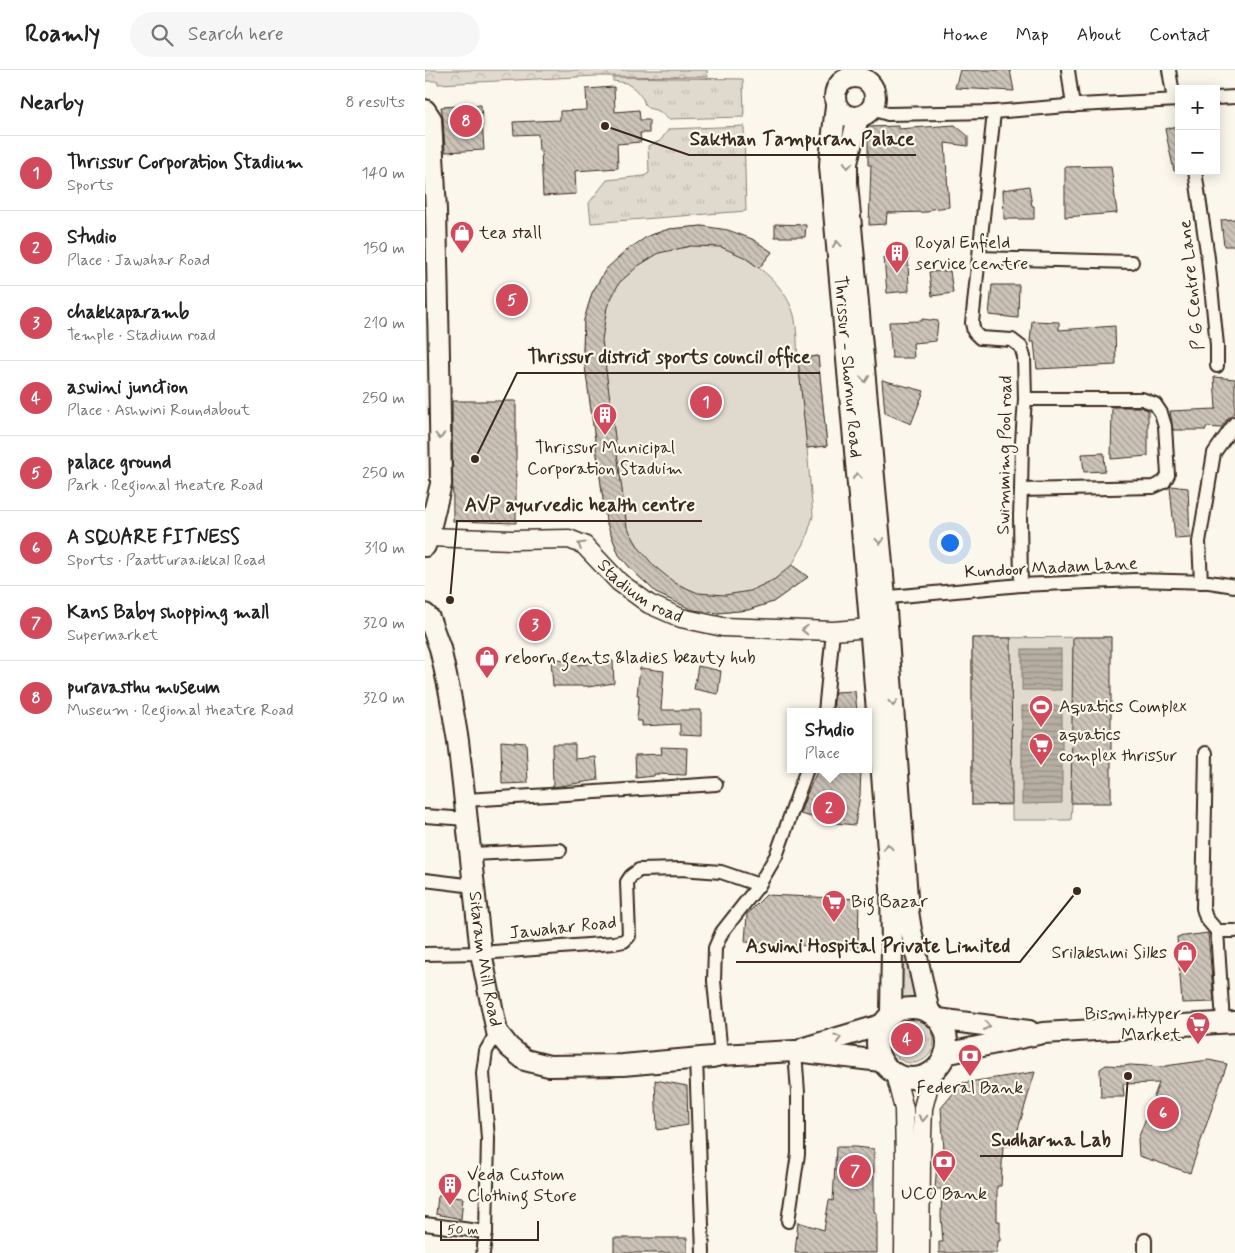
<!DOCTYPE html>
<meta charset="utf-8">
<style>
:root{--surface:#fff;--page:#f6f6f6;--text:#222;--muted:#767676;--line:#e0e0e0;--accent:#d1495b}
body{margin:0;font-family:Mynerve,sans-serif;background:var(--page);color:var(--text)}
.controls{position:absolute;right:15px;top:15px;display:grid;overflow:hidden;border-radius:0px;box-shadow:0 2px 12px #0003}
.controls button{width:45px;height:45px;display:grid;place-items:center;padding:0;border:0;border-bottom:1px solid var(--line);background:var(--surface);color:var(--text);font:25px sans-serif}
.scale{position:absolute;left:15px;bottom:12px;width:99px;box-sizing:border-box;padding-left:5px;border:2px solid #3b2a1e;border-top:0;font-size:14px;line-height:18px;white-space:nowrap;color:#3b2a1e;-webkit-text-stroke:4px #fbf7ec;paint-order:stroke}
.you{position:absolute;left:524px;top:472px;width:18px;height:18px;margin:-12px;border:4px solid #fff;border-radius:50%;background:#1a73e8;box-shadow:0 0 0 8px #1a73e833}
.badge{display:grid;place-items:center;width:32px;height:32px;border-radius:50%;background:var(--accent);color:#fff;font-size:16px;font-weight:700}
.pin{position:absolute;translate:-50% -50%;border:2px solid #fff;box-shadow:0 1px 5px #0006}
.popup{position:absolute;left:362px;top:638px;width:85px;height:65px;box-sizing:border-box;display:grid;place-content:center;border-radius:0px;background:var(--surface);filter:drop-shadow(0 1px 4px #0005);font-size:16px;white-space:nowrap;color:var(--muted)}
.popup b{font-size:19px;color:var(--text)}
.popup::after{content:'';position:absolute;left:50%;top:100%;margin-left:-10px;border:10px solid transparent;border-top-color:var(--surface)}
.list{margin:0;padding:0;list-style:none}
h2{display:flex;justify-content:space-between;align-items:center;height:65px;margin:0;padding:0 20px;font-size:21px}
h2 small{font-size:16px;font-weight:400;color:var(--muted)}
.list li{display:grid;grid-template-columns:32px 1fr auto;gap:15px;align-items:center;box-sizing:border-box;height:75px;padding:0 20px;border-top:1px solid var(--line)}
.list b{display:block;font-size:19px;white-space:nowrap}
.list p{margin:0;font-size:16px;white-space:nowrap;color:var(--muted)}
.list em{font-size:16px;font-style:normal;color:var(--muted)}
.icon{flex:none;width:28px;height:28px;fill:none;stroke:currentColor;stroke-width:2;stroke-linecap:round;stroke-linejoin:round}
.map{position:relative;flex:none;width:810px;height:1183px;overflow:hidden}
header{display:flex;align-items:center;gap:30px;box-sizing:border-box;height:70px;padding:0 25px;background:var(--surface);border-bottom:1px solid var(--line)}
header strong{font-size:24px}
nav{display:flex;gap:28px;margin-inline-start:auto;font-size:18px}
.search{width:350px;height:45px;background:var(--page);display:flex;align-items:center;gap:12px;box-sizing:border-box;padding:0 18px;border-radius:28px;color:var(--muted);font-size:19px}
main{display:flex}
aside{flex:1;background:var(--surface)}
.map>svg:first-child{display:block}
</style>
<header>
<strong>Roamly</strong>
<div class="search"><svg class="icon" aria-label="search" viewBox="0 0 24 24"><circle cx="10" cy="10" r="6"/><path d="M15 15l6 6"/></svg>Search here</div>
<nav><a>Home</a><a>Map</a><a>About</a><a>Contact</a></nav>
</header>
<main>
<aside>
<h2>Nearby<small>8 results</small></h2>
<ul class="list">
<li><span class="badge">1</span><div><b>Thrissur Corporation Stadium</b><p>Sports</p></div><em>140 m</em></li>
<li><span class="badge">2</span><div><b>Studio</b><p>Place · Jawahar Road</p></div><em>150 m</em></li>
<li><span class="badge">3</span><div><b>chakkaparamb</b><p>Temple · Stadium road</p></div><em>210 m</em></li>
<li><span class="badge">4</span><div><b>aswini junction</b><p>Place · Ashwini Roundabout</p></div><em>250 m</em></li>
<li><span class="badge">5</span><div><b>palace ground</b><p>Park · Regional theatre Road</p></div><em>250 m</em></li>
<li><span class="badge">6</span><div><b>A SQUARE FITNESS</b><p>Sports · Paatturaaikkal Road</p></div><em>310 m</em></li>
<li><span class="badge">7</span><div><b>Kans Baby shopping mall</b><p>Supermarket</p></div><em>320 m</em></li>
<li><span class="badge">8</span><div><b>puravasthu museum</b><p>Museum · Regional theatre Road</p></div><em>320 m</em></li>
</ul>
</aside>
<div class="map">
<svg width="810" height="1183" viewBox="0 0 810 1183">
<defs>
<pattern id="grass-tufts" width="24" height="20" patternUnits="userSpaceOnUse" patternTransform="scale(1.25)"><rect width="24" height="20" fill="#dfd9ce"/><path d="M3 7l-1-3M5 7V3M7 7l1-3M15 17l-1-3M17 17v-4M19 17l1-3" fill="none" stroke="#c0bab0"/></pattern>
<pattern id="forest-crowns" width="20" height="18" patternUnits="userSpaceOnUse" patternTransform="scale(1.25)"><rect width="20" height="18" fill="#dfd9ce"/><path d="M2 6a3 3 0 1 1 6 0M12 15a3 3 0 1 1 6 0" fill="none" stroke="#c0bab0"/></pattern>
<pattern id="water-rules" width="6" height="5" patternUnits="userSpaceOnUse" patternTransform="scale(1.25)"><rect width="6" height="5" fill="#b6aea2"/><path d="M0 2.5h6" fill="none" stroke="#958e83"/></pattern>
<pattern id="building-back-hatch" width="6" height="6" patternUnits="userSpaceOnUse" patternTransform="scale(1.25)"><rect width="6" height="6" fill="#ccc4b9"/><path d="M-1 5l2 2M0 0l6 6M5-1l2 2" fill="none" stroke="#a79f96"/></pattern>
</defs>
<rect width="100%" height="100%" fill="#fbf7ec"/>
<filter id="ink" filterUnits="userSpaceOnUse"><feTurbulence type="fractalNoise" baseFrequency=".02" numOctaves="2"/><feDisplacementMap in="SourceGraphic" scale="10" xChannelSelector="R" yChannelSelector="G"/><feConvolveMatrix kernelMatrix="1 2 1 2 8 2 1 2 1" color-interpolation-filters="sRGB"/></filter>
<g filter="url(#ink)">
<!-- grass -->
<g fill="url(#grass-tufts)" stroke="#8d8276">
<polygon points="188,7 318,9 319,47 243,49 234,41 223,38 220,35 218,29 210,19 201,13 188,11"/>
<polygon points="319,56 321,141 166,153 164,133 182,110 219,106 224,103 223,76 235,71 244,59"/>
<polygon points="477,869 492,929 474,930"/>
<circle cx="487" cy="971" r="22"/>
</g>
<!-- forest -->
<polygon fill="url(#forest-crowns)" stroke="#8d8276" points="0,0 282,0 283,7 171,6 13,14 13,11 0,11"/>
<!-- garden -->
<g fill="#dfd9ce" stroke="#8d8276">
<path d="M277,156l50,13 20,13 -13,16c15,11 30,28 35,47 3,11 3,31 4,43l20,-2 9,90 -20,2 6,68 -8,26 -13,23 16,12 -35,25 -25,8 -30,3 -24,-3 -36,-16 -25,-23 -14,-16 -13,-34 -23,-170 1,-31 8,-27 14,-24 42,-33 21,-7z"/>
<polygon points="686,567 647,733 646,750 587,750 587,735 547,735 547,568"/>
</g>
<!-- water -->
<g fill="url(#water-rules)" stroke="#85796d">
<rect x="597" y="579" width="39" height="41"/>
<polygon points="597,636 637,636 637,733 597,734"/>
</g>
<!-- building -->
<g fill="url(#building-back-hatch)" stroke="#3b2a1e">
<polygon points="535,0 585,0 589,21 530,18"/>
<polygon points="189,17 190,42 214,40 215,50 224,50 224,63 215,63 216,72 192,74 193,98 150,101 151,124 118,126 116,80 114,81 113,64 89,65 88,52 135,50 135,41 162,40 161,19"/>
<polygon points="56,35 59,80 20,82 18,48 16,37"/>
<polygon points="530,55 543,66 543,76 520,73 524,137 506,139 503,142 462,143 461,154 444,155 446,95 443,95 443,57 473,56 473,59"/>
<polygon points="752,56 754,67 754,100 749,101 740,59"/>
<polygon points="686,96 692,143 640,147 640,97"/>
<polygon points="604,116 607,136 609,136 609,149 579,149 578,120"/>
<polygon points="810,149 810,176 799,176 796,150"/>
<polygon points="350,154 381,155 380,167 350,167"/>
<polygon points="277,156 303,160 327,169 347,182 334,198 319,187 296,177 266,176 234,183 213,196 194,213 182,237 177,270 202,457 214,478 229,496 250,513 273,523 300,525 325,521 350,509 367,495 383,507 348,532 323,540 293,543 268,540 233,524 208,501 194,485 181,451 158,281 159,250 167,223 181,199 202,180 223,166 244,159"/>
<polygon points="483,187 484,221 462,223 459,188"/>
<polygon points="525,201 528,223 507,226 504,202"/>
<polygon points="567,215 594,215 593,248 564,245"/>
<polygon points="497,249 513,251 511,271 488,273 489,288 467,288 464,252 497,251"/>
<polygon points="607,251 634,252 634,260 690,256 691,295 612,299 609,272 605,272"/>
<polygon points="393,286 402,376 382,378 373,289"/>
<polygon points="789,307 810,309 810,342 803,348 796,358 781,357 781,360 748,360 745,341 791,339"/>
<polygon points="457,310 499,321 486,354 460,343"/>
<polygon points="27,331 91,331 91,453 28,451"/>
<polygon points="687,337 715,337 723,340 723,386 686,389"/>
<polygon points="679,383 680,401 659,402 657,384"/>
<polygon points="746,416 763,418 765,468 750,469 745,417"/>
<polygon points="648,567 686,567 686,733 646,733"/>
<polygon points="547,568 586,568 587,734 547,735"/>
<polygon points="126,589 153,590 153,595 188,591 189,613 163,617 163,616 128,616"/>
<polygon points="273,596 296,601 293,624 269,619"/>
<polygon points="215,598 239,601 236,640 276,640 276,666 255,665 255,654 217,656 217,651 212,651 214,625 212,625"/>
<polygon points="430,621 432,642 408,642 410,622"/>
<polygon points="76,671 101,673 103,713 77,714"/>
<polygon points="127,674 150,674 150,689 171,687 173,710 128,717"/>
<polygon points="236,677 262,678 261,705 229,704 229,706 211,708 210,685 237,684"/>
<polygon points="393,699 436,699 435,725 430,755 410,753 375,744 382,724"/>
<polygon points="341,825 434,829 433,879 320,872 322,844"/>
<polygon points="783,863 789,932 757,933 752,867"/>
<polygon points="784,990 802,994 765,1103 714,1086 713,1069 734,1013 698,1014 699,1027 676,1027 675,999 681,995 698,996 705,995 739,997 740,996"/>
<polygon points="610,1002 588,1076 578,1076 576,1116 572,1116 572,1151 575,1151 575,1171 573,1171 572,1183 514,1183 514,1172 518,1172 516,1146 517,1119 510,1119 513,1080 519,1080 516,1038 537,1013"/>
<polygon points="230,1010 262,1016 263,1055 232,1060"/>
<polygon points="411,1077 430,1077 449,1079 449,1142 452,1143 452,1183 370,1183 373,1152 399,1160 404,1130 408,1131"/>
<polygon points="13,1126 38,1128 36,1149 11,1144"/>
<rect x="189" y="1168" width="73" height="15"/>
</g>
<g fill="none" stroke-linecap="round" stroke-linejoin="round">
<defs>
<g id="street">
<polyline points="643,0 648,36"/>
<polyline points="744,0 749,30"/>
<polyline points="791,28 810,27"/>
<polyline points="446,39 463,44 569,42 653,35 754,30"/>
<polyline points="569,42 547,253 549,262 555,268 587,270 596,277 599,287 600,329 597,372 596,420 595,446 596,515"/>
<polyline points="770,101 783,188 792,275 792,296"/>
<polyline points="554,188 707,192"/>
<polyline points="596,420 728,417 739,412 743,405 740,356 736,343 730,334 717,329 600,329"/>
<polyline points="776,512 774,472 789,383 810,353"/>
<polyline points="454,528 596,515 710,510 784,512 810,516"/>
<polyline points="400,642 408,561"/>
<polyline points="781,683 778,838 781,848 792,861"/>
<polyline points="40,730 141,724 291,714"/>
<polyline points="0,746 42,749"/>
<polyline points="46,784 135,780"/>
<polyline points="0,810 49,816"/>
<polyline points="334,815 351,786 382,699"/>
<polyline points="0,884 56,883 189,873 199,871 204,866 202,812 206,806 214,800 256,799 296,802 334,815 297,862 290,878 289,911 296,985"/>
<polyline points="798,952 792,861 810,861"/>
<polyline points="271,988 278,1183"/>
<polyline points="363,1151 373,1084 373,1023 370,981"/>
<polyline points="0,1154 61,1162"/>
<polyline points="720,1170 720,1183"/>
<polyline points="58,1183 61,1162 63,1069 58,1003 61,981 72,962"/>
</g>
<g id="secondary">
<path id="s1" d="M3,467l84,3 57,-1 15,6 35,37 30,22 32,14 42,9 110,4 51,-4"/>
<polyline points="470,1004 479,1039 480,1090 479,1183"/>
<polyline points="495,1183 496,1093 498,1038 508,1000"/>
</g>
<g id="primary">
<circle cx="430" cy="27" r="20"/>
<path id="s2" d="M411,36l-5,44 -1,16 38,433 23,288 1,59 -1,67"/>
<polyline points="0,40 6,49 11,140 14,287 16,414 3,467 0,476"/>
<polyline points="433,47 422,93 422,113 460,527 483,841 486,860 504,942"/>
<path id="s3" d="M0,544l4,4 11,30 10,46 8,47 6,52 17,160 16,79 12,15 16,13 24,6 74,-1 89,-8 9,-2 74,-4 86,10"/>
<circle cx="487" cy="973" r="35"/>
<polyline points="513,949 604,961"/>
<polyline points="379,978 456,955"/>
<polyline points="520,984 618,963 810,952"/>
</g>
</defs>
<!-- street casing -->
<use href="#street" stroke="#3b2a1e" stroke-width="16"/>
<!-- secondary casing -->
<use href="#secondary" stroke="#3b2a1e" stroke-width="21"/>
<!-- primary casing -->
<use href="#primary" stroke="#3b2a1e" stroke-width="24"/>
<!-- street -->
<use href="#street" stroke="#fbf7ec" stroke-width="12"/>
<!-- secondary -->
<use href="#secondary" stroke="#fbf7ec" stroke-width="18"/>
<!-- primary -->
<use href="#primary" stroke="#fbf7ec" stroke-width="20"/>
</g>
<!-- one-way arrows -->
<defs><path id="oneway-chevron" d="M-2-3.5L2.5 0L-2 3.5" fill="none" stroke-width="1.6" stroke-linecap="round" stroke-linejoin="round" transform="scale(1.25)"/></defs>
<g stroke="#9b9085">
<use href="#oneway-chevron" transform="translate(423 95) rotate(95)"/>
<use href="#oneway-chevron" transform="translate(412 174) rotate(-95)"/>
<use href="#oneway-chevron" transform="translate(440 309) rotate(84)"/>
<use href="#oneway-chevron" transform="translate(15 366) rotate(89)"/>
<use href="#oneway-chevron" transform="translate(432 406) rotate(-95)"/>
<use href="#oneway-chevron" transform="translate(455 471) rotate(85)"/>
<use href="#oneway-chevron" transform="translate(156 475) rotate(-149)"/>
<use href="#oneway-chevron" transform="translate(380 560) rotate(-178)"/>
<use href="#oneway-chevron" transform="translate(468 633) rotate(86)"/>
<use href="#oneway-chevron" transform="translate(463 777) rotate(-94)"/>
<use href="#oneway-chevron" transform="translate(562 956) rotate(8)"/>
<use href="#oneway-chevron" transform="translate(413 968) rotate(-17)"/>
<use href="#oneway-chevron" transform="translate(498 1048) rotate(92)"/>
</g>
</g>
<!-- icons -->
<defs>
<symbol id="shop-pin" viewBox="-11 -11 22 30"><path d="M0 17L-7.5 6A9.5 9.5 0 1 1 7.5 6Z" fill="#d1495b" stroke="#fbf7ec"/><path d="M-5-2.5h2.3a2.7 3.5 0 0 1 5.4 0H5L5.5 6h-11ZM-1.5-2.5h3a1.5 2.3 0 0 0-3 0Z" fill="#fff"/></symbol>
<symbol id="building-pin" viewBox="-11 -11 22 30"><path d="M0 17L-7.5 6A9.5 9.5 0 1 1 7.5 6Z" fill="#d1495b" stroke="#fbf7ec"/><path d="M-4-6H4V6H1V3H-1V6H-4ZM-2.5-4.3h1.7v1.8h-1.7ZM.8-4.3h1.7v1.8H.8ZM-2.5-1h1.7V.8h-1.7ZM.8-1h1.7V.8H.8Z" fill="#fff"/></symbol>
<symbol id="stadium-pin" viewBox="-11 -11 22 30"><path d="M0 17L-7.5 6A9.5 9.5 0 1 1 7.5 6Z" fill="#d1495b" stroke="#fbf7ec"/><path d="M0-5a6.5 5 0 1 0 0 10a6.5 5 0 1 0 0-10ZM-3.5-1.8h7v3.6h-7Z" fill="#fff"/></symbol>
<symbol id="supermarket-pin" viewBox="-11 -11 22 30"><path d="M0 17L-7.5 6A9.5 9.5 0 1 1 7.5 6Z" fill="#d1495b" stroke="#fbf7ec"/><path d="M-6-5.5h2.5l.6 2H6L4.5 2H-2.5L-4.4-4H-6ZM-1.5 3.2a1.3 1.3 0 1 0 .1 0ZM3 3.2a1.3 1.3 0 1 0 .1 0Z" fill="#fff"/></symbol>
<symbol id="bank-pin" viewBox="-11 -11 22 30"><path d="M0 17L-7.5 6A9.5 9.5 0 1 1 7.5 6Z" fill="#d1495b" stroke="#fbf7ec"/><path d="M-6-4H6V4H-6ZM0-2.3a2.3 2.3 0 1 0 0 4.6a2.3 2.3 0 1 0 0-4.6Z" fill="#fff"/></symbol>
</defs>
<g fill-rule="evenodd">
<use href="#shop-pin" x="23" y="149" width="28" height="38"/>
<use href="#building-pin" x="458" y="169" width="28" height="38"/>
<use href="#building-pin" x="166" y="331" width="28" height="38"/>
<use href="#shop-pin" x="48" y="574" width="28" height="38"/>
<use href="#stadium-pin" x="602" y="623" width="28" height="38"/>
<use href="#supermarket-pin" x="602" y="661" width="28" height="38"/>
<use href="#supermarket-pin" x="395" y="818" width="28" height="38"/>
<use href="#shop-pin" x="746" y="869" width="28" height="38"/>
<use href="#supermarket-pin" x="759" y="940" width="28" height="38"/>
<use href="#bank-pin" x="531" y="972" width="28" height="38"/>
<use href="#bank-pin" x="505" y="1078" width="28" height="38"/>
<use href="#building-pin" x="11" y="1101" width="28" height="38"/>
</g>
<g text-anchor="middle" dominant-baseline="central" stroke-width="4.5" stroke-linejoin="round" paint-order="stroke">
<!-- poi labels -->
<g font-size="18" fill="#3b2a1e" stroke="#fbf7ec" text-anchor="start">
<text x="54" y="163">tea stall</text>
<text x="490" y="173">Royal Enfield<tspan x="490" dy="21">service centre</tspan></text>
<text x="180" y="378" text-anchor="middle">Thrissur Municipal<tspan x="180" dy="21">Corporation Staduim</tspan></text>
<text x="80" y="588">reborn gents &amp;ladies beauty hub</text>
<text x="634" y="637">Aquatics Complex</text>
<text x="634" y="665">aquatics<tspan x="634" dy="21">complex thrissur</tspan></text>
<text x="426" y="832">Big Bazar</text>
<text x="742" y="883" text-anchor="end">Srilakshmi Silks</text>
<text x="756" y="944" text-anchor="end">Bismi Hyper<tspan x="756" dy="21">Market</tspan></text>
<text x="545" y="1018" text-anchor="middle">Federal Bank</text>
<text x="42" y="1105">Veda Custom<tspan x="42" dy="21">Clothing Store</tspan></text>
<text x="519" y="1124" text-anchor="middle">UCO Bank</text>
</g>
<!-- street labels -->
<g font-size="18" fill="#3b2a1e" stroke="#fbf7ec">
<text transform="translate(767 215) rotate(-96)">P G Centre Lane</text>
<text stroke="none"><textPath href="#s2" startOffset="262">Thrissur - Shornur Road</textPath></text>
<text transform="translate(580 385) rotate(-89)">Swimmimg Pool road</text>
<text transform="translate(626 498) rotate(-3)">Kundoor Madam Lane</text>
<text stroke="none"><textPath href="#s1" startOffset="231">Stadium road</textPath></text>
<text transform="translate(138 858) rotate(-6)">Jawahar Road</text>
<text stroke="none"><textPath href="#s3" startOffset="352">Sitaram Mill Road</textPath></text>
</g>
</g>
<!-- callouts -->
<path fill="none" stroke="#3b2a1e" stroke-width="2" d="M180 56L264 85H491M50 389L92 303H395M25 530L32 451H277M652 821L595 892H311M703 1006L697 1086H555"/>
<g fill="#3b2a1e" stroke="#fbf7ec" stroke-width="2">
<circle cx="180" cy="56" r="5"/>
<circle cx="50" cy="389" r="5"/>
<circle cx="25" cy="530" r="5"/>
<circle cx="652" cy="821" r="5"/>
<circle cx="703" cy="1006" r="5"/>
</g>
<g font-size="19" text-anchor="middle" font-weight="bold" fill="#3b2a1e" stroke="#fbf7ec" stroke-width="4.5" stroke-linejoin="round" paint-order="stroke">
<text x="377" y="75">Sakthan Tampuran Palace</text>
<text x="244" y="293">Thrissur district sports council office</text>
<text x="155" y="441">AVP ayurvedic health centre</text>
<text x="453" y="882">Aswini Hospital Private Limited</text>
<text x="626" y="1076">Sudharma Lab</text>
</g>
</svg>
<div class="controls">
<button>+</button>
<button>−</button>
</div>
<div class="scale">50 m</div>
<div class="you"></div>
<div class="pin badge" style="left:281px;top:332px">1</div>
<div class="pin badge" style="left:404px;top:738px">2</div>
<div class="popup"><b>Studio</b>Place</div>
<div class="pin badge" style="left:110px;top:555px">3</div>
<div class="pin badge" style="left:482px;top:969px">4</div>
<div class="pin badge" style="left:87px;top:230px">5</div>
<div class="pin badge" style="left:738px;top:1043px">6</div>
<div class="pin badge" style="left:430px;top:1101px">7</div>
<div class="pin badge" style="left:41px;top:51px">8</div>
</div>
</main>
